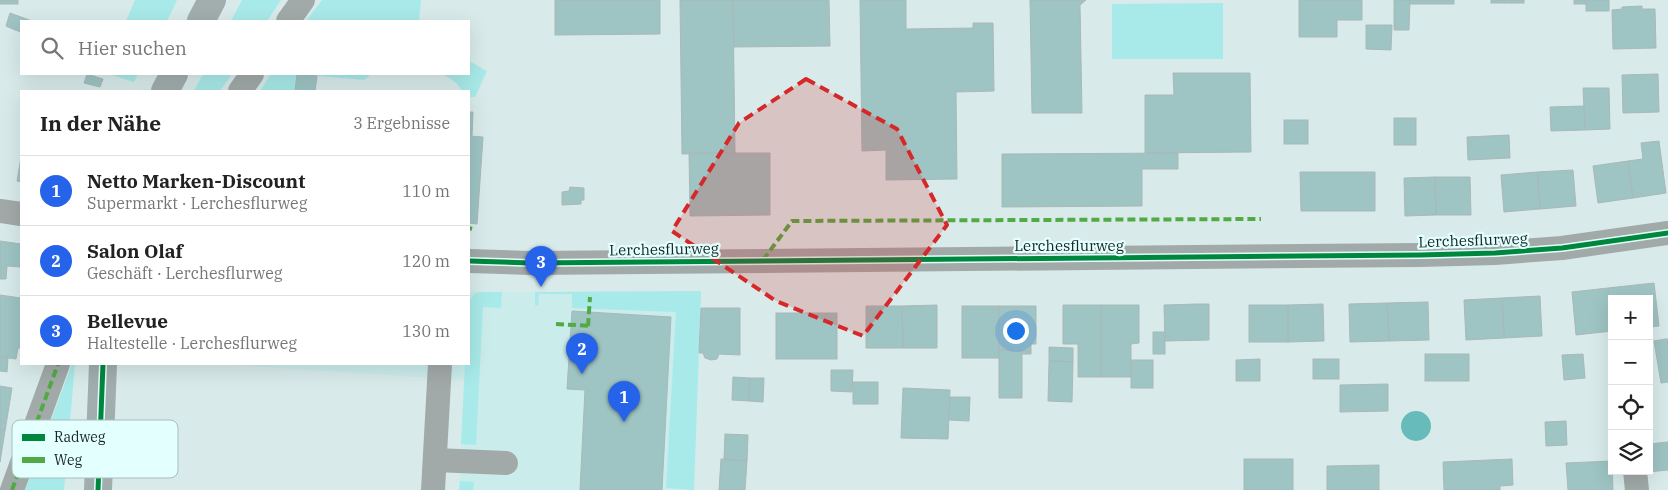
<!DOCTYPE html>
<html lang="de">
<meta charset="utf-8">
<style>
:root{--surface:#fff;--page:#f2f2f2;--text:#222;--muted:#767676;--line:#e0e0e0;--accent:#2563eb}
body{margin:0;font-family:"IBM Plex Serif",serif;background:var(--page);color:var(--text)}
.controls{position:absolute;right:15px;bottom:15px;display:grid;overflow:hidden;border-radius:0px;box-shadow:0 5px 20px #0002}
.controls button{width:45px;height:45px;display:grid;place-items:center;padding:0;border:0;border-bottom:1px solid var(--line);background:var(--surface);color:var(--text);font:25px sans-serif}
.you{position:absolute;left:1015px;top:330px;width:18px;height:18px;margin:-12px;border:4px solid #fff;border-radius:50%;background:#1a73e8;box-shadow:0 0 0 8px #1a73e833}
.badge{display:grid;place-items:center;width:32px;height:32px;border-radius:50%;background:var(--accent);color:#fff;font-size:16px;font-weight:700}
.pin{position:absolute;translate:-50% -41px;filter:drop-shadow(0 1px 2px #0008)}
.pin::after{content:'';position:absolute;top:26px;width:18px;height:15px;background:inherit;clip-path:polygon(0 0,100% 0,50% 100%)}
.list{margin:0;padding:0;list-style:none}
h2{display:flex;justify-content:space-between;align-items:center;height:65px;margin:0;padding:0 20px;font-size:21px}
h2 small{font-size:16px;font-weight:400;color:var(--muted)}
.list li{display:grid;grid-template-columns:32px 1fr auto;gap:15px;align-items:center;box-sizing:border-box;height:70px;padding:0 20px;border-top:1px solid var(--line)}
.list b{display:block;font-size:19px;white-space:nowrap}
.list p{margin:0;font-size:16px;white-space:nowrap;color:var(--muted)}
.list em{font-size:16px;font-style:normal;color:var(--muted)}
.icon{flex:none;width:28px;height:28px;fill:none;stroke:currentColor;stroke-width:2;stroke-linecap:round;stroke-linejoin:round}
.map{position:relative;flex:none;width:1668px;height:490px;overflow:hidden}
.search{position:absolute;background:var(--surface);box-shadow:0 5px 20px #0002;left:20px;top:20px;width:450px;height:55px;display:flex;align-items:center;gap:12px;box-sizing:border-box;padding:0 18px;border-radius:0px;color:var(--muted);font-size:19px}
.panel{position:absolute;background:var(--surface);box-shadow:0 5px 20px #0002;left:20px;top:90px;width:450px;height:275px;border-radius:0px}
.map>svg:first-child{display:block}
</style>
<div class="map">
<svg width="1668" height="490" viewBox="0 0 1668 490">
<rect width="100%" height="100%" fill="#d8ebea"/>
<!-- built -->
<polygon fill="#caeceb" points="469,291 530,292 701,291 694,490 459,490 464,380 221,364 469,364"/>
<!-- green -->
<g fill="#a8eae9">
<polygon points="135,0 177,0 167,21 126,21"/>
<polygon points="242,0 281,0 267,21 231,21"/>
<polygon points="322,0 421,0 419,21 306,21"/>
<polygon points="1223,3 1223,59 1112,59 1112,4"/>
<path d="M469,61l18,10 -12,26h-6v-6h-7c-5,-9 -11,-13 -21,-17h28z"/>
<polygon points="108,74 138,74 134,82"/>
<polygon points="203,74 232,74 220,91 194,91"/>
<polygon points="271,74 371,74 364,80 297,74 295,91 260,91"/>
<polygon points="701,291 694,490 666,488 676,312 572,308 572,294 539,294 538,306 535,305 535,292"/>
<polygon points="481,292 502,292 501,308 483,307 476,445 461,444 465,364 469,364 469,302 474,294"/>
<polygon points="72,364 75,364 64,490 25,490"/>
<polygon points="460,481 474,482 473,490 459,490"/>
</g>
<!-- water -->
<circle fill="#67bbbb" cx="1416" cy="426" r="15"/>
<!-- building -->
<g fill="#9ec4c4" stroke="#aab8b8">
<rect x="0" y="0" width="18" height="4"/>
<polygon points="555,0 660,0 660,34 555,35"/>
<polygon points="680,0 733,0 735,153 682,154"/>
<polygon points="733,0 829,0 830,46 734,47"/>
<polygon points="860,0 906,0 906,29 973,28 973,23 993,23 994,91 956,92 957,179 886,180 886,150 862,151"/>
<polygon points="1030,0 1086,0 1080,5 1082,113 1032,113"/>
<polygon points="1299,0 1362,0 1362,20 1337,20 1337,37 1299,37"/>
<polygon points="1394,0 1410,0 1409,30 1394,30"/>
<rect x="1410" y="0" width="44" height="4"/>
<rect x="1491" y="0" width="21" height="3"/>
<rect x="1512" y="0" width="12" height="3"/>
<rect x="1574" y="0" width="12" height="4"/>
<rect x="1586" y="0" width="23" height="11"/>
<polygon points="1642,6 1642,9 1655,9 1656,48 1613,49 1612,10 1622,9 1622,7"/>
<polygon points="10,13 32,21 21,21 21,32 15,30 6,26"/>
<polygon points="1366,25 1392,25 1391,50 1366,49"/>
<polygon points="1173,73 1250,73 1251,152 1145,153 1145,95 1174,95"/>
<polygon points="87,74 103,79 100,87 84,83"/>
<polygon points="297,74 317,76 315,91 295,91"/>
<polygon points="1658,74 1659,112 1623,113 1622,75"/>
<polygon points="1583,88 1609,88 1610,129 1585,130"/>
<polygon points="1584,106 1585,130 1551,131 1550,107"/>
<polygon points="469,112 473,112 472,136 469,136"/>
<rect x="1394" y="118" width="22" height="27"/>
<rect x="1284" y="120" width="24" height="24"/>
<polygon points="1509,135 1510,158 1468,160 1467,137"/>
<polygon points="469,136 483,137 477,224 469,223"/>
<polygon points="1659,141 1666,193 1633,198 1628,161 1643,159 1641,143"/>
<polygon points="689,153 770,153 770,215 690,216"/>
<polygon points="1178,153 1178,169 1142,169 1142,206 1002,207 1002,154"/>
<polygon points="21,157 21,182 17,181"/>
<polygon points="1628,161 1633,198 1598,203 1593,166"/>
<polygon points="1573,170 1576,206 1540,209 1537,172"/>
<polygon points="1300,172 1375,172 1375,211 1301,211"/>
<polygon points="1537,172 1540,209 1504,212 1501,175"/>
<polygon points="1435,177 1436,215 1405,216 1404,178"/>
<polygon points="1435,177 1470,177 1471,215 1436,215"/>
<polygon points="570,187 584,188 584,200 581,200 581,204 562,205 562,192 569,191"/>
<polygon points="0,241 21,244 21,267 7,266 6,279 0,279"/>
<polygon points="1654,283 1659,326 1649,327 1649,299 1612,299 1612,324 1608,288"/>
<polygon points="1608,288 1612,331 1576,335 1572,292"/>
<polygon points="0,295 21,298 21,348 18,348 16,359 0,357"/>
<polygon points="1540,296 1542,336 1504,338 1502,298"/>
<polygon points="1502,298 1504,338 1466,340 1464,300"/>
<polygon points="1428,302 1429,340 1389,341 1387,303"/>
<polygon points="1387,303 1389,341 1350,342 1349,304"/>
<polygon points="1197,304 1209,304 1209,340 1165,341 1164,305"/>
<polygon points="1323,304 1324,341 1288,342 1288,305"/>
<polygon points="937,305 937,348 903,348 902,306"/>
<polygon points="1063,305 1101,305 1101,377 1078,377 1078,344 1063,344"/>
<polygon points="1101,305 1139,305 1139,343 1131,344 1131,377 1101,377"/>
<rect x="1249" y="305" width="39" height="37"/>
<polygon points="866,306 902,306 903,348 866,348"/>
<rect x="962" y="306" width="37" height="52"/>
<polygon points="999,306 1036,306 1036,344 1031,344 1031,351 999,350"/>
<polygon points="701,308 740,308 740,355 719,354 717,359 711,360 705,358 703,353 699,353"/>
<polygon points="572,311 671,317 662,490 580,490 585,390 567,389"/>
<rect x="776" y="313" width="61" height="46"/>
<rect x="1153" y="332" width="12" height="22"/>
<polygon points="1665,339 1668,339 1668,382 1661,383 1654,341"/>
<polygon points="1049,347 1073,348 1073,362 1049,361"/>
<polygon points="999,350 1031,351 1031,354 1022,354 1022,398 999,398"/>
<rect x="1425" y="354" width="44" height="27"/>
<polygon points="1583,354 1585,378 1564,380 1562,355"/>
<polygon points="0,357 8,358 7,372 0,371"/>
<polygon points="1260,359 1260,381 1236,381 1236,360"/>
<rect x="1313" y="359" width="26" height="20"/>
<rect x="1131" y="360" width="22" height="28"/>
<polygon points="1049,361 1073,362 1072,402 1048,401"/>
<polygon points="831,370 853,370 852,392 831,391"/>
<polygon points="733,377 750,378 749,401 732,400"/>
<polygon points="750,378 764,378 763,402 749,401"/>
<rect x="853" y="382" width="25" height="22"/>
<polygon points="1388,384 1388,411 1340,412 1340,385"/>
<polygon points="0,386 12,388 5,431 0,430"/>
<polygon points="903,388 950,390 948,439 901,438"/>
<polygon points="950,397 970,397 969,421 949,420"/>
<polygon points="1566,421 1567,445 1546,446 1545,422"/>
<polygon points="0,430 5,431 0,462"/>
<polygon points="725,434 748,435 747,461 724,459"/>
<polygon points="1668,442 1668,470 1647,472 1649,471 1649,444"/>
<polygon points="721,459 747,461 745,490 719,490"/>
<rect x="1244" y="459" width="49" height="31"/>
<polygon points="1512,459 1513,485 1500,486 1500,490 1444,490 1443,462"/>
<polygon points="1612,461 1613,490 1568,490 1566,463"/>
<polygon points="1379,465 1379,490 1327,490 1327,466"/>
</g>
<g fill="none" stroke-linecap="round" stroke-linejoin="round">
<!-- minor -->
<g stroke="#a2aaa9" stroke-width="24">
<polyline points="288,21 303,0"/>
<polyline points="240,91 252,74"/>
<polyline points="0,211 21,214"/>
<polyline points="469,261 530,263 1420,255 1495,253 1562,248 1668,233"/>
<polyline points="435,460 506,463"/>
<polyline points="1635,471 1637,490"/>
<polyline points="12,490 58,364"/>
<polyline points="433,490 440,364"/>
</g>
<!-- major -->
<g stroke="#a1aead" stroke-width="28">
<polyline points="201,21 212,0"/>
<polyline points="165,91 174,74"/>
<polyline points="98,490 103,364"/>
</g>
<!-- quiet -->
<g stroke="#52aa44" stroke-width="4" stroke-dasharray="8 4" stroke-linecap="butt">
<polyline points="469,228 472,229"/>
<polyline points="763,260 792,221 1261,219"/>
<polyline points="556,324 592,326"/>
<polyline points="588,326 590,297"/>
<polyline points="12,490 58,364"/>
</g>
<defs>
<g id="cycleway">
<polyline points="469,261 530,263 1420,255 1495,253 1562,248 1668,233"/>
<polyline points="98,490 103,364"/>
</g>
</defs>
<!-- cycleway casing -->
<use href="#cycleway" stroke="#e3fffe" stroke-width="8"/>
<!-- cycleway -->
<use href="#cycleway" stroke="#00873e" stroke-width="5"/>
</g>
<!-- marked area -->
<path fill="#d62828" fill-opacity="0.2" stroke="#d62828" stroke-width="4" stroke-dasharray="10 6" stroke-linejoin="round" d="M806,79l91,50 50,96 -84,111 -87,-35 -104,-70 67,-108z"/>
<g text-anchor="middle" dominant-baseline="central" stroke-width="4.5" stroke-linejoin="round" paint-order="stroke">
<!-- street labels -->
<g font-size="15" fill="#182525" stroke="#e3fffe">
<text transform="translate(1473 240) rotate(-2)">Lerchesflurweg</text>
<text x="1069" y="245">Lerchesflurweg</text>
<text transform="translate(664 249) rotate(-1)">Lerchesflurweg</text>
</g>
</g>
<!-- legend -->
<rect x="12" y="420" width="166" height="58" rx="8" fill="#e3fffe" stroke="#a6bebd" stroke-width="1"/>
<rect x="22" y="434" width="23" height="7" fill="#00873e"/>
<rect x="22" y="457" width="23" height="6" fill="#52aa44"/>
<g font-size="14" fill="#182525">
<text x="54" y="442">Radweg</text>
<text x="54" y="465">Weg</text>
</g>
</svg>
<div class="controls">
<button>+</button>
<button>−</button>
<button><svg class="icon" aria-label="locate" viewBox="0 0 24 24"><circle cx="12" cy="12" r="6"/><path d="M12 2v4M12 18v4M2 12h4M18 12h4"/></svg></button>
<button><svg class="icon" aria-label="layers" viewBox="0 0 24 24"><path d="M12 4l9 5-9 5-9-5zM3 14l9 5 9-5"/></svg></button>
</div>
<div class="you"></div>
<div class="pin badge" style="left:624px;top:422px">1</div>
<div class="pin badge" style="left:582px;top:374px">2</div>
<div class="pin badge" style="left:541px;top:287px">3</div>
<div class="search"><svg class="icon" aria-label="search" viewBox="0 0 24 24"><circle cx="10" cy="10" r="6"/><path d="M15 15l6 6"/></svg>Hier suchen</div>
<section class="panel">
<h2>In der Nähe<small>3 Ergebnisse</small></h2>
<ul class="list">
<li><span class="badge">1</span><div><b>Netto Marken-Discount</b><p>Supermarkt · Lerchesflurweg</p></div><em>110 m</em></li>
<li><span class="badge">2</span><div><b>Salon Olaf</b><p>Geschäft · Lerchesflurweg</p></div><em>120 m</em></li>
<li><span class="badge">3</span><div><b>Bellevue</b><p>Haltestelle · Lerchesflurweg</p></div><em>130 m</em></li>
</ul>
</section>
</div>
